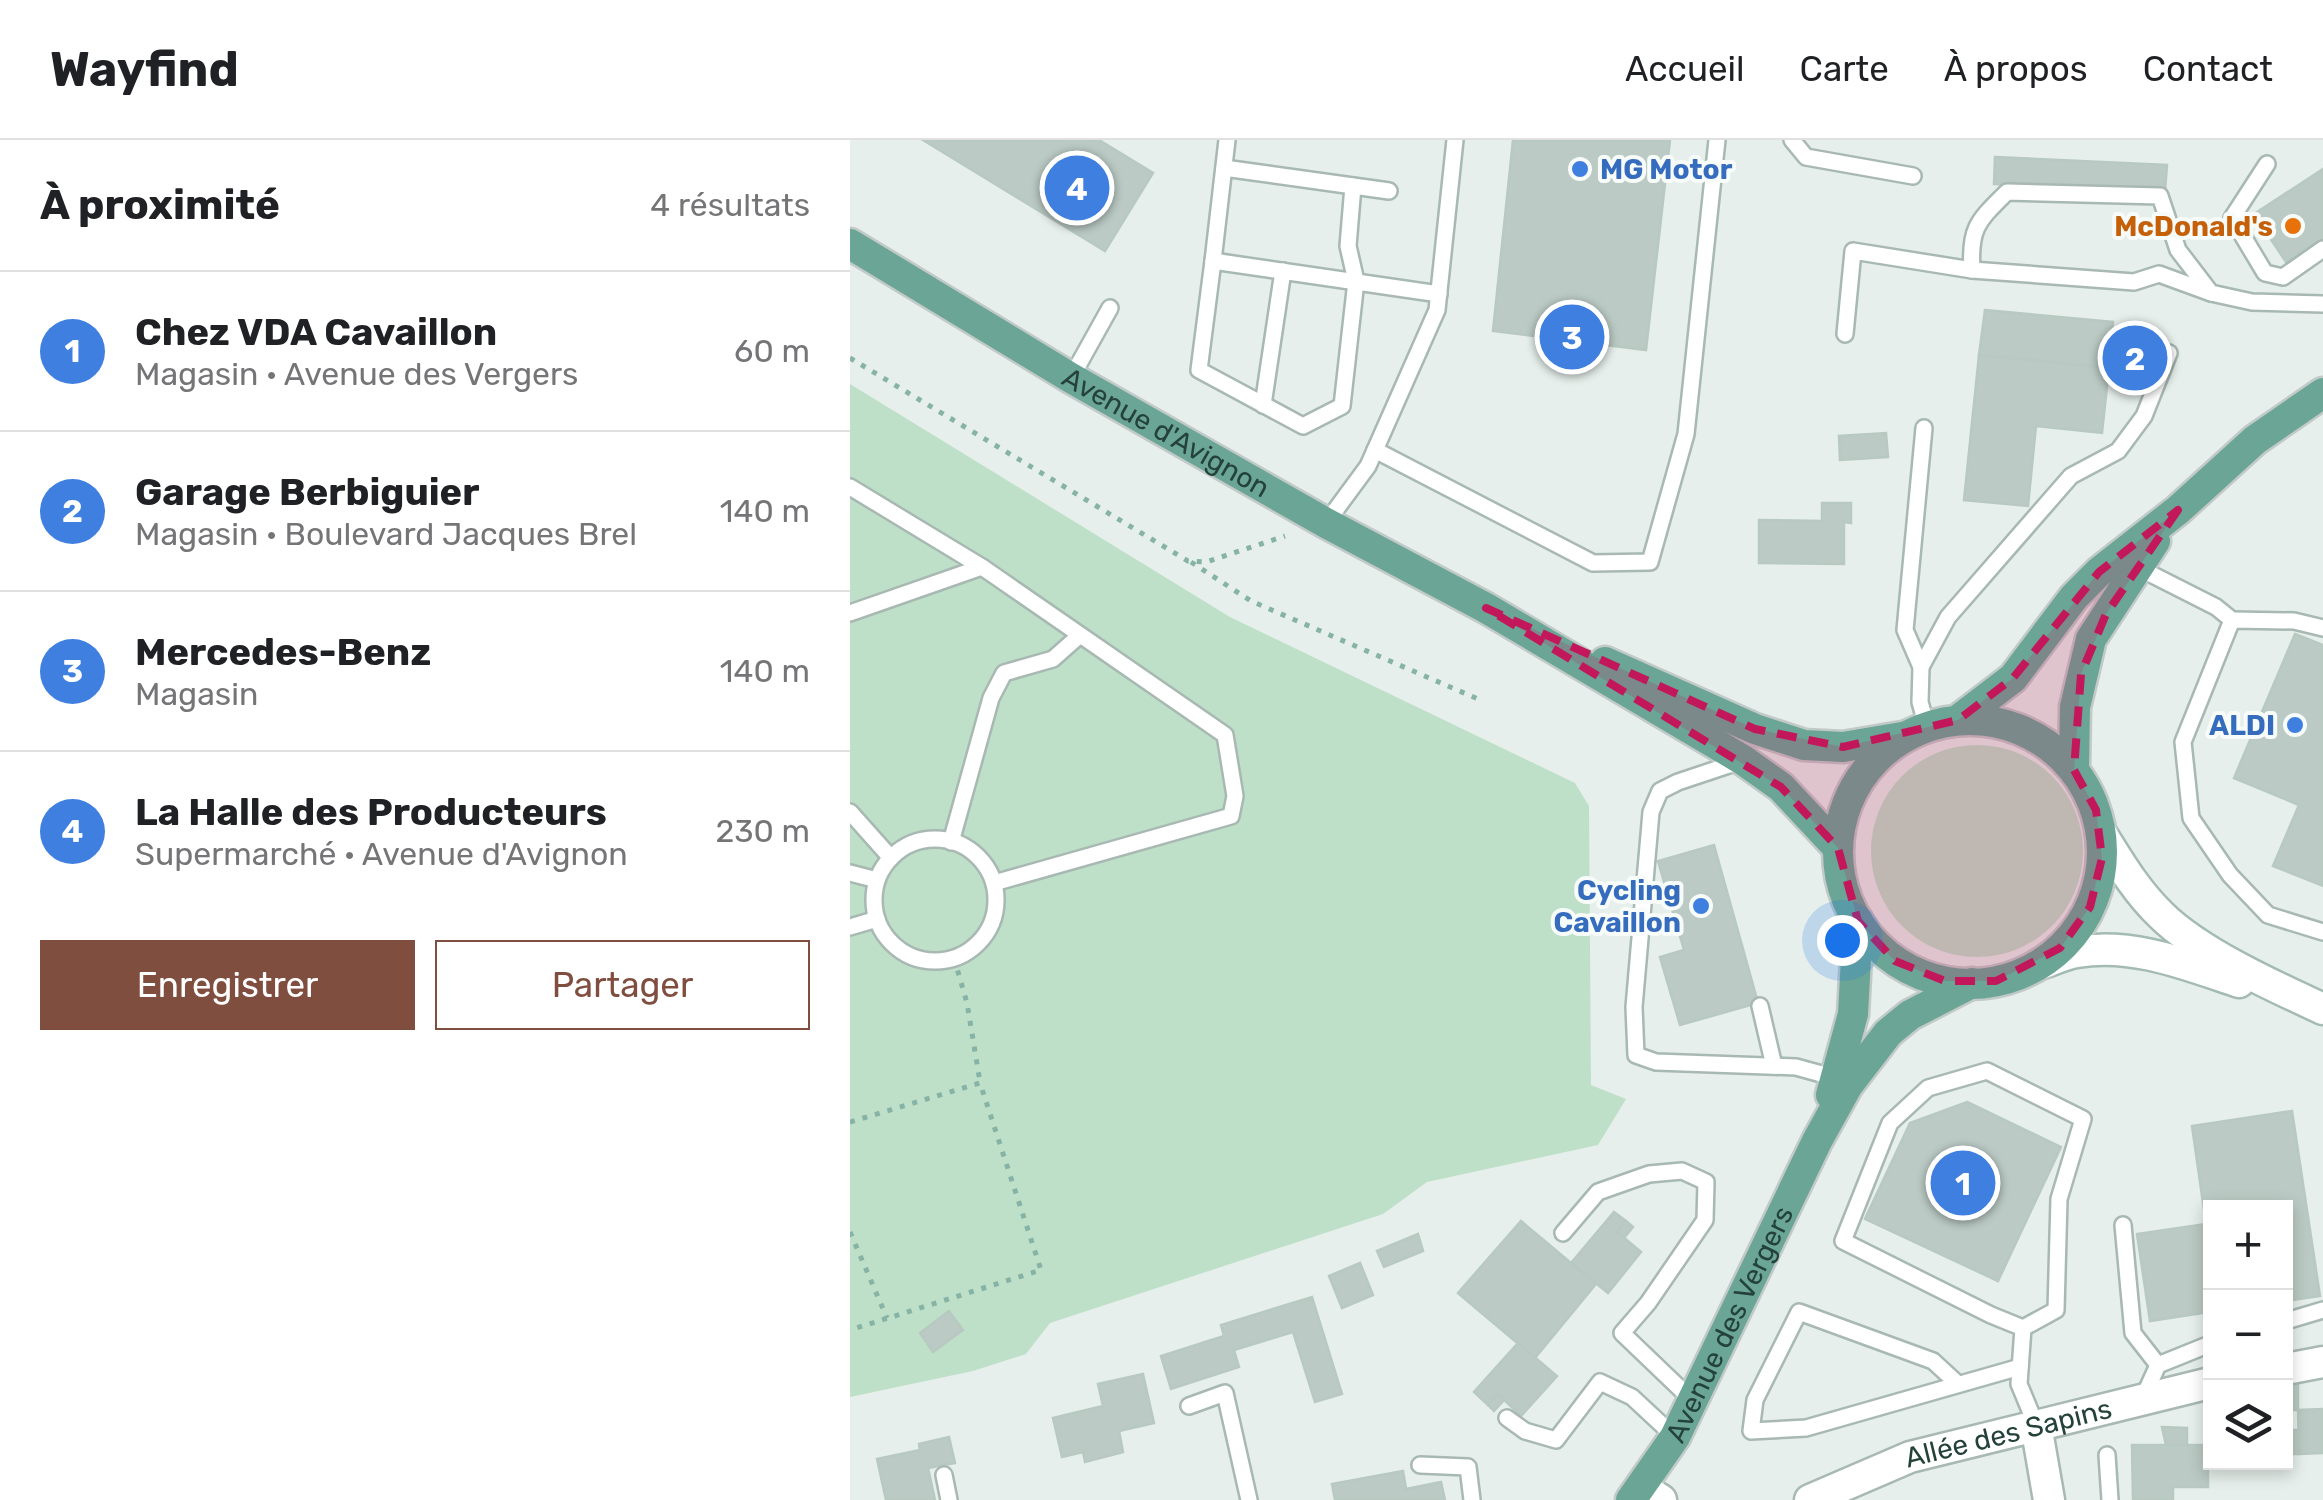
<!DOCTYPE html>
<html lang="fr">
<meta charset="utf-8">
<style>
:root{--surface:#fff;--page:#f6f6f6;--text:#202124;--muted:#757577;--line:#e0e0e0;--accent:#7f4e3f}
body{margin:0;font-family:Rubik,sans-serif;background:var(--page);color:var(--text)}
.controls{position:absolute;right:30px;bottom:30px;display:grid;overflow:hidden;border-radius:0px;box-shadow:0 5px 15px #0003}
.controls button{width:90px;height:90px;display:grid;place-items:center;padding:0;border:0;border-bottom:2px solid var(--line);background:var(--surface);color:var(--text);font:50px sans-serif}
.you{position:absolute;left:992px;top:800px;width:35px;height:35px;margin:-25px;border:8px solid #fff;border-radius:50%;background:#1a73e8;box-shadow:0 0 0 15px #1a73e833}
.badge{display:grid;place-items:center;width:65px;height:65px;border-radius:50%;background:var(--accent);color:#fff;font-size:32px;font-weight:700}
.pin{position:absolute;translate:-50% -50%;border:5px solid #fff;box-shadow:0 2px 10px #0006}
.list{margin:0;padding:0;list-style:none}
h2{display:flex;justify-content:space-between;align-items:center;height:130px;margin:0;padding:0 40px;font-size:42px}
h2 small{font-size:32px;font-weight:400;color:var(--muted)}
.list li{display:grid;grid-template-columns:65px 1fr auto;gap:30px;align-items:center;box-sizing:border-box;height:160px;padding:0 40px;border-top:2px solid var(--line)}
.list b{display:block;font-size:38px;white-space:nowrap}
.list p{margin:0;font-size:32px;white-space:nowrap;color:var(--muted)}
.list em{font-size:32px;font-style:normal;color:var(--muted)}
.actions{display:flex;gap:20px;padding:30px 40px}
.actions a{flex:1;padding:22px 0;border:2px solid var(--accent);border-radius:0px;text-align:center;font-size:35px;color:var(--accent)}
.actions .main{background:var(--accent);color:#fff}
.icon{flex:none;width:55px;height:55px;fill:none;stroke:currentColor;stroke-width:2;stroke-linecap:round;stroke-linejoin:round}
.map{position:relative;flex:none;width:1473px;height:1360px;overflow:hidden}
header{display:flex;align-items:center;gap:60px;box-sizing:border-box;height:140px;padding:0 50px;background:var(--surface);border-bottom:2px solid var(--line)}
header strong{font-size:48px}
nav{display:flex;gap:55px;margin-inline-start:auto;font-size:35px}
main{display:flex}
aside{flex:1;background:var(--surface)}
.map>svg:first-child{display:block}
</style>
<header>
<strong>Wayfind</strong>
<nav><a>Accueil</a><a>Carte</a><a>À propos</a><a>Contact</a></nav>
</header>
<main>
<aside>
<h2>À proximité<small>4 résultats</small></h2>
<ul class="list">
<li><span class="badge" style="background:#3f7fe0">1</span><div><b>Chez VDA Cavaillon</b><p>Magasin · Avenue des Vergers</p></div><em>60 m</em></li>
<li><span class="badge" style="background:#3f7fe0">2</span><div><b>Garage Berbiguier</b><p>Magasin · Boulevard Jacques Brel</p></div><em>140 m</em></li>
<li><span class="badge" style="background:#3f7fe0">3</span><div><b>Mercedes-Benz</b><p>Magasin</p></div><em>140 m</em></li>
<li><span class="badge" style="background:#3f7fe0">4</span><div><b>La Halle des Producteurs</b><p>Supermarché · Avenue d'Avignon</p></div><em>230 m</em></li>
</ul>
<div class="actions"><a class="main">Enregistrer</a><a>Partager</a></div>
</aside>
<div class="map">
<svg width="1473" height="1360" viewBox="0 0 1473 1360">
<rect width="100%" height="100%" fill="#e6efeb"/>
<!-- green -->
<g fill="#bfe0c8">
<polygon points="0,244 380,477 725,643 739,666 741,945 776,959 748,1005 577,1042 533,1074 200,1183 176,1214 123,1231 0,1257"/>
<circle cx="1127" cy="711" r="106"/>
</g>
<!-- building -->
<g fill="#bbcac4" stroke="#b8c9c2" stroke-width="2.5">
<polygon points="73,0 249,0 303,33 255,111"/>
<polygon points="663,0 820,0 796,210 643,191"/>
<polygon points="1145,17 1317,25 1315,51 1144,44"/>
<polygon points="1473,29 1473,98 1436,122 1404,74"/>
<polygon points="1135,170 1263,182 1259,228 1129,215"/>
<polygon points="1129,215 1259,228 1252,293 1186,286 1178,366 1114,360"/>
<polygon points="1036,293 1038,317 990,320 989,296"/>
<polygon points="972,363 1001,363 1001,383 994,382 994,424 909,423 909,380 972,381"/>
<polygon points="1445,494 1473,505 1473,746 1423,726 1449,665 1384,638"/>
<polygon points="864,705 908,863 830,885 810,817 834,810 808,721"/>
<polygon points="1117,962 1211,1007 1148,1141 1015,1079 1060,983"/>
<polygon points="1442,971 1470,1156 1436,1161 1436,1068 1360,1068 1360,1172 1300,1181 1287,1094 1356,1084 1342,986"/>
<polygon points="764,1072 776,1081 767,1092 791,1112 758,1153 721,1123"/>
<polygon points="671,1081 746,1144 685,1218 608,1153"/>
<polygon points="776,1081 783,1087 774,1098 767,1092"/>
<polygon points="568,1094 573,1111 534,1127 527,1111"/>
<polygon points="510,1123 523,1155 492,1168 479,1136"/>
<polygon points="462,1157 492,1254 465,1262 443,1192 384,1210 389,1227 321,1249 311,1216 374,1196 371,1185"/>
<polygon points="99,1171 113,1190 83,1212 70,1193"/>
<polygon points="668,1203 707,1236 671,1276 648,1254 638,1265 624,1252"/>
<polygon points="293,1234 304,1283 269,1291 273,1312 235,1322 233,1312 212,1317 203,1278 253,1266 248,1244"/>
<polygon points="1448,1241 1448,1270 1436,1270 1436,1243"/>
<polygon points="648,1254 654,1260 644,1271 638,1265"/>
<polygon points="1473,1269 1473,1313 1449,1314 1448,1270"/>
<polygon points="1312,1287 1337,1288 1337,1305 1316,1305"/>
<rect x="1436" y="1290" width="13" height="24"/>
<polygon points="99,1297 105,1323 78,1328 85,1360 36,1360 27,1319 70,1310 69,1304"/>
<polygon points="1282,1305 1358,1305 1358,1347 1323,1347 1323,1360 1283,1360"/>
<polygon points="553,1331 556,1349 591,1342 595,1360 485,1360 482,1344"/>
</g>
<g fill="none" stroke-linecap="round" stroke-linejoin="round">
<defs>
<g id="lane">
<polyline points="942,0 956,17 1063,36"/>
<polyline points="1417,24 1382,78 1415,133 1433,137 1473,109"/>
<polyline points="374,28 539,51"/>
<polyline points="503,46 498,106 506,141 492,266 453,286 349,230 363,121 589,154"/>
<polyline points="363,121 377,0"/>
<path d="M1122,130c-3,-43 7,-50 35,-78l153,4 18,54 33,43 41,9 71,2"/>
<polyline points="995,194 1003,111 1122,130 1284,142 1309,134 1361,153"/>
<polyline points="221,238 260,168"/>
<polyline points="413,265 433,131"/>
<polyline points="525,310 743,423 800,422 836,294 867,0"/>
<polyline points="0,347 132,427 375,595 385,656 381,676 144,743"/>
<polyline points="476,383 518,326 587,170 605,0"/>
<polyline points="1287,427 1366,467 1382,480"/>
<polyline points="0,473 132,427"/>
<polyline points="1473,488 1444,481 1382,480 1333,602 1341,678 1380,735 1418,775 1473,792"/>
<polyline points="1071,527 1055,490 1074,288"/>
<polyline points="1077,587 1070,562 1071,527 1098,477 1221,336 1268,311 1294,276 1319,213"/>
<polyline points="891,621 828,642 810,651 801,672 784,867 786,915 806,922 946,927 986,938"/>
<polyline points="0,672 41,718"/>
<circle cx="85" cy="760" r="61"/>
<polyline points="101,702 141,558 154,533 203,519 230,495"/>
<polyline points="0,733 27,740"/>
<polyline points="0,787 27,779"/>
<polyline points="910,866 924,926"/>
<polyline points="1273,1085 1283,1193 1308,1225"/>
<polyline points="713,1093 748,1052 799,1034 832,1031 856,1042 855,1080 798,1163 772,1193 843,1261"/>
<polyline points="1436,1181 1473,1170"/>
<polyline points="1173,1188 1141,1175 993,1101 1040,983 1078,948 1137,931 1233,979 1209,1059 1206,1170 1173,1188 1169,1244 1186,1285"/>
<polyline points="1108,1244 1083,1221 949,1172 905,1260 901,1291 956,1288 1170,1227"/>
<polyline points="1293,1258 1308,1225 1360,1204"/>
<polyline points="339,1266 375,1253 399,1360"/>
<polyline points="657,1278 675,1291 706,1300 750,1242 782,1257 825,1297"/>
<polyline points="1257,1315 1260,1360"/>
<polyline points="570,1325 618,1327 622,1360"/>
<polyline points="94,1335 99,1360"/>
</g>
<g id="street">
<polyline points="1436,1229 1473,1222"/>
<polyline points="1186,1285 1199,1360"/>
<polyline points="791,1347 811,1360"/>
<path id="s1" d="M960,1360l100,-43 300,-74"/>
</g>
<g id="secondary">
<path d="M1251,693c18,29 35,58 60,82 37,37 114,72 162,94"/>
<path d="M1190,824c12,-4 25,-10 37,-12 55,-10 111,13 162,30"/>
</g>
<g id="primary">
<path id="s2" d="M0,104l221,134 255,145 160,85 257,152 38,27 57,61"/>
<polyline points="755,522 905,589 954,605 993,607 1052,597"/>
<polyline points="1108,580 1163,538 1224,457 1249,432 1328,370 1405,300 1473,253"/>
<circle cx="1120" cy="712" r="132"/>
<polyline points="1224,630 1225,567 1241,499 1305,401"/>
<polyline points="981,955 1003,874 1008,781"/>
<path id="s3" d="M781,1360l44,-63 142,-296 31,-56 40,-52 22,-18 62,-32"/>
</g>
</defs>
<!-- lane casing -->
<use href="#lane" stroke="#a8b8b2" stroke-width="20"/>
<!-- street casing -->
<use href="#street" stroke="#a8b8b2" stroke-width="35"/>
<!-- secondary casing -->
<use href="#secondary" stroke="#a4bbb3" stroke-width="35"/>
<!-- primary casing -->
<use href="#primary" stroke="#c2cac8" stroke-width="35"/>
<!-- path -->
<g stroke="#86b3a5" stroke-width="5" stroke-dasharray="5 8" stroke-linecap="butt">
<polyline points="0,218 338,421 356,422 435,396"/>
<polyline points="341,422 401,461 628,559"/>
<polyline points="104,818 117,863 130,942"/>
<polyline points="0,982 130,943 191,1130 0,1190"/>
<polyline points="0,1092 37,1178"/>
</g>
<!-- lane -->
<use href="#lane" stroke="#fff" stroke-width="15"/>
<!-- street -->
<use href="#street" stroke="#fff" stroke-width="30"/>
<!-- secondary -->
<use href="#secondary" stroke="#fff" stroke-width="30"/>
<!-- primary -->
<use href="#primary" stroke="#6aa596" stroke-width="30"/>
</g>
<!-- marked area -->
<path fill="#c2185b" fill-opacity="0.2" stroke="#c2185b" stroke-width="8" stroke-dasharray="20 12" stroke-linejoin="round" d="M1328,370l-72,104 -25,60 -7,96 22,40 6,48 -12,49 -30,41 -64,33h-51l-50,-20 -37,-40 -20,-73 -57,-61 -295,-179 269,121 88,18 115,-27 55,-42 86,-106z"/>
<!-- markers -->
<g fill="#3f7fe0" stroke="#f7fbf9" stroke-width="4">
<circle cx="730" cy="29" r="10"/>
<circle cx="1445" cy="585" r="10"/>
<circle cx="851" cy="766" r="10"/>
</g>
<circle fill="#e8710a" stroke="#f7fbf9" stroke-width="4" cx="1443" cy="86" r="10"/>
<g text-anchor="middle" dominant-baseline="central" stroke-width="8" stroke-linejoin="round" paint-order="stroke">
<!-- shop labels -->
<g font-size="28" font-weight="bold" fill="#366cbe" stroke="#f7fbf9" text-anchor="end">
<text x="750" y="29" text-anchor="start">MG Motor</text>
<text x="1425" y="585">ALDI</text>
<text x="831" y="750">Cycling<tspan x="831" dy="32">Cavaillon</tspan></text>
</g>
<!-- food labels -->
<g font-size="28" font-weight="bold" fill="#c56008" stroke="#f7fbf9" text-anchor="end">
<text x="1423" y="86">McDonald's</text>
</g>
<!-- street labels -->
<g font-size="28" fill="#24423a" stroke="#f7fbf9">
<text stroke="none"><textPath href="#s2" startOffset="368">Avenue d'Avignon</textPath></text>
<text stroke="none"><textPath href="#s3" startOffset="202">Avenue des Vergers</textPath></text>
<text stroke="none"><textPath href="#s1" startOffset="210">Allée des Sapins</textPath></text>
</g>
</g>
</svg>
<div class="controls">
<button>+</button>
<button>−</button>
<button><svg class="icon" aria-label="layers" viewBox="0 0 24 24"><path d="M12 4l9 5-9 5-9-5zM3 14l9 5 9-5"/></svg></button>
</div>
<div class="you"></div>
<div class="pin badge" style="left:1113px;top:1043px;background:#3f7fe0">1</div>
<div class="pin badge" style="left:1285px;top:218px;background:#3f7fe0">2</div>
<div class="pin badge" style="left:722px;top:197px;background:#3f7fe0">3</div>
<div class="pin badge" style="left:227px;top:48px;background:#3f7fe0">4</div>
</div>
</main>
